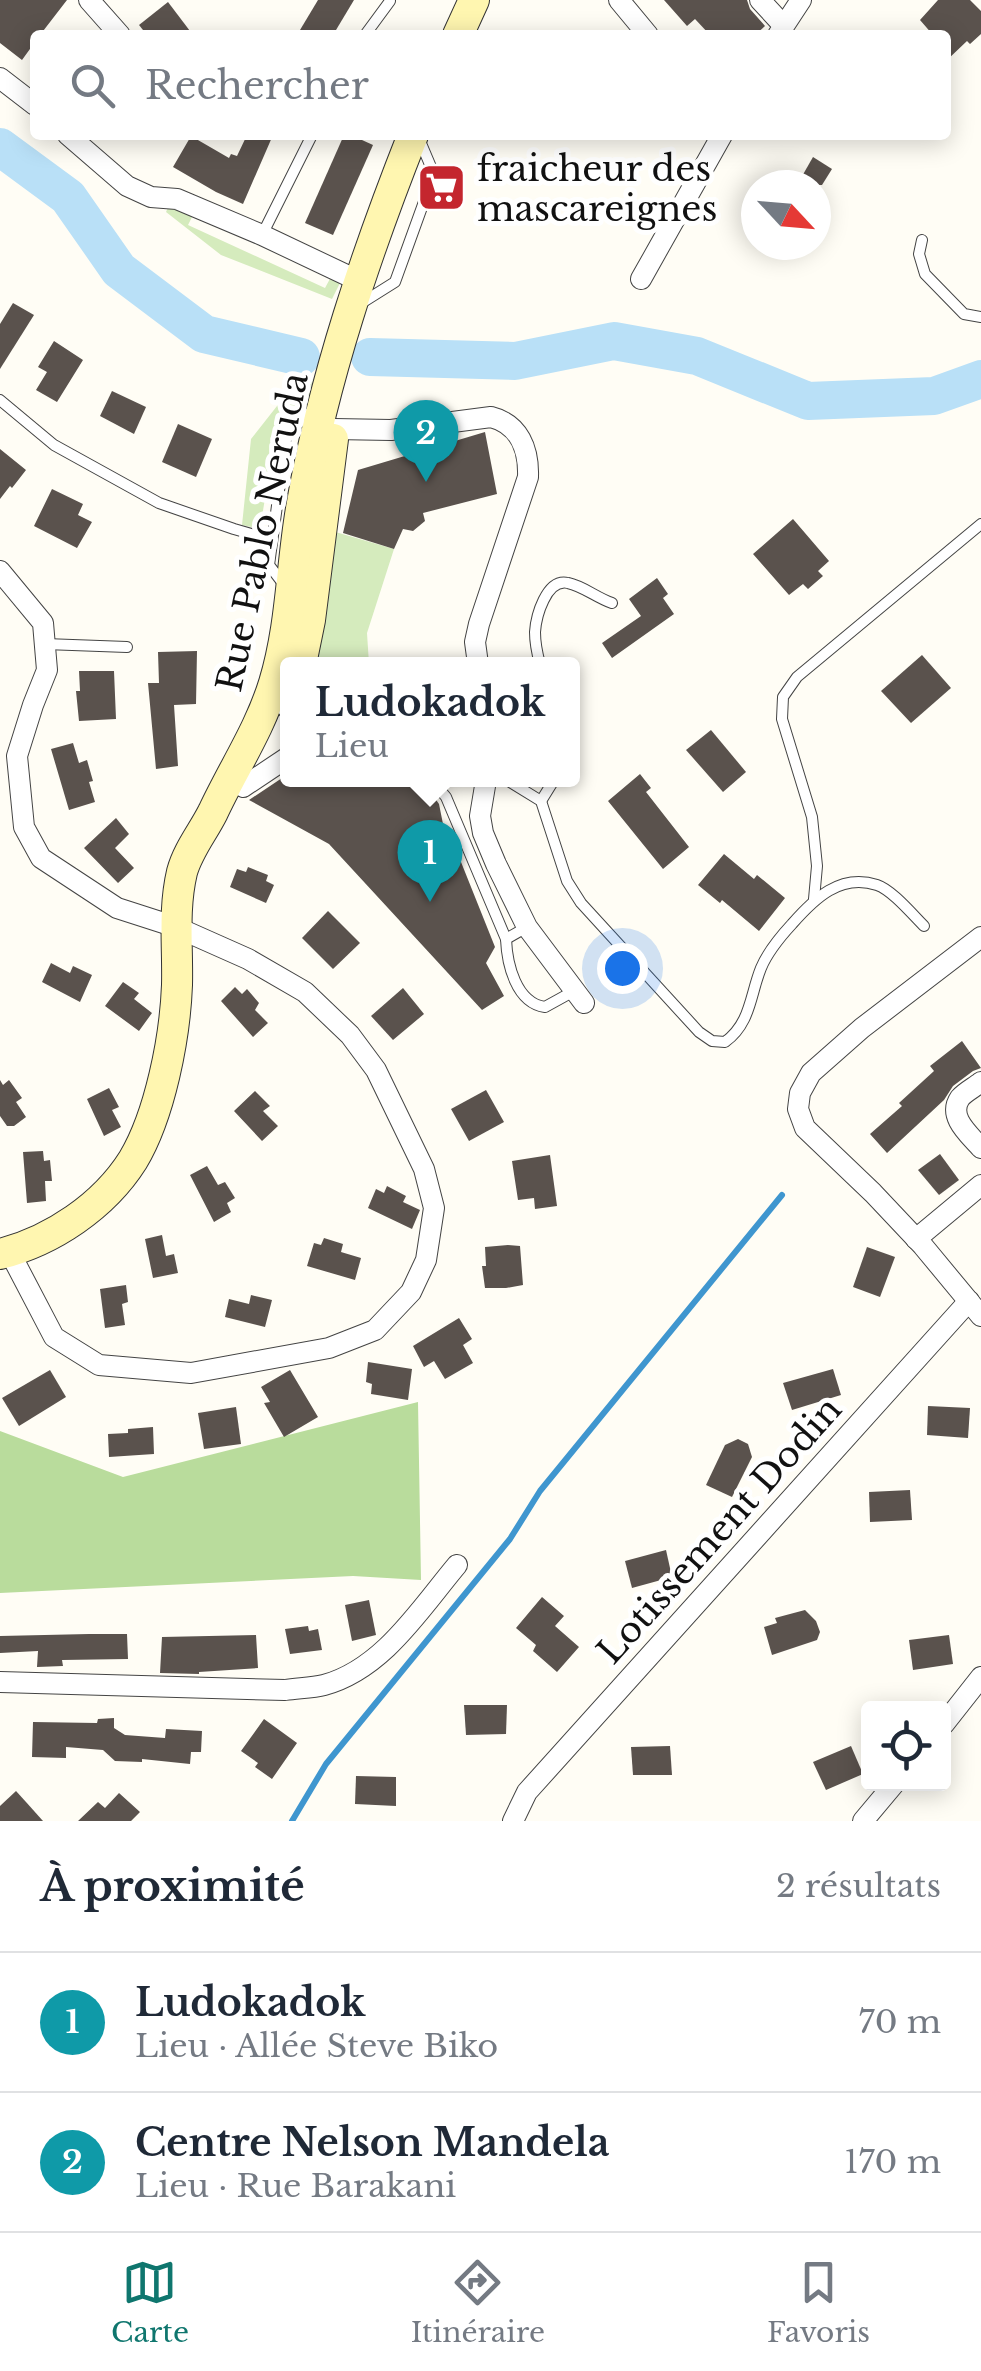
<!DOCTYPE html>
<html lang="fr">
<meta charset="utf-8">
<style>
:root{--surface:#fff;--page:#f2f2f3;--text:#1f2937;--muted:#747a83;--line:#e0e1e3;--accent:#0f766e}
body{margin:0;font-family:"Libre Baskerville",serif;background:var(--page);color:var(--text)}
.controls{position:absolute;right:30px;bottom:30px;display:grid;overflow:hidden;border-radius:10px;box-shadow:0 5px 25px #0003}
.controls button{width:90px;height:90px;display:grid;place-items:center;padding:0;border:0;border-bottom:2px solid var(--line);background:var(--surface);color:var(--text);font:50px sans-serif}
.compass{position:absolute;left:741px;top:170px;width:90px;height:90px;border-radius:50%;background:var(--surface);box-shadow:0 5px 25px #0003;rotate:116deg}
.you{position:absolute;left:622px;top:968px;width:35px;height:35px;margin:-25px;border:8px solid #fff;border-radius:50%;background:#1a73e8;box-shadow:0 0 0 15px #1a73e833}
.badge{display:grid;place-items:center;width:65px;height:65px;border-radius:50%;background:var(--accent);color:#fff;font-size:32px;font-weight:700}
.pin{position:absolute;translate:-50% -82px;filter:drop-shadow(0 2px 5px #0008)}
.pin::after{content:'';position:absolute;top:52px;width:35px;height:30px;background:inherit;clip-path:polygon(0 0,100% 0,50% 100%)}
.popup{position:absolute;left:280px;top:657px;width:300px;height:130px;box-sizing:border-box;display:grid;place-content:center;border-radius:10px;background:var(--surface);filter:drop-shadow(0 2px 8px #0005);font-size:32px;white-space:nowrap;color:var(--muted)}
.popup b{font-size:38px;color:var(--text)}
.popup::after{content:'';position:absolute;left:50%;top:100%;margin-left:-20px;border:20px solid transparent;border-top-color:var(--surface)}
.list{margin:0;padding:0;list-style:none}
h2{display:flex;justify-content:space-between;align-items:center;height:130px;margin:0;padding:0 40px;font-size:42px}
h2 small{font-size:32px;font-weight:400;color:var(--muted)}
.list li{display:grid;grid-template-columns:65px 1fr auto;gap:30px;align-items:center;box-sizing:border-box;height:140px;padding:0 40px;border-top:2px solid var(--line)}
.list b{display:block;font-size:38px;white-space:nowrap}
.list p{margin:0;font-size:32px;white-space:nowrap;color:var(--muted)}
.list em{font-size:32px;font-style:normal;color:var(--muted)}
.icon{flex:none;width:55px;height:55px;fill:none;stroke:currentColor;stroke-width:2;stroke-linecap:round;stroke-linejoin:round}
.map{position:relative;flex:none;width:981px;height:1821px;overflow:hidden}
.search{position:absolute;background:var(--surface);box-shadow:0 5px 25px #0003;left:30px;right:30px;top:30px;height:110px;display:flex;align-items:center;gap:25px;box-sizing:border-box;padding:0 35px;border-radius:10px;color:var(--muted);font-size:38px}
.sheet{height:410px;background:var(--surface)}
nav{display:flex;justify-content:space-around;align-items:center;box-sizing:border-box;height:140px;border-top:2px solid var(--line);background:var(--surface);font-size:28px;color:var(--muted)}
nav a{display:grid;justify-items:center;gap:5px}
nav .on{color:var(--accent)}
.map>svg:first-child{display:block}
</style>
<div class="map">
<svg width="981" height="1821" viewBox="0 0 981 1821">
<rect width="100%" height="100%" fill="#fffdf5"/>
<!-- green -->
<g fill="#d5ebbd">
<polygon points="170,203 194,213 188,225 325,288 332,275 342,279 332,299 221,255 166,212"/>
<polygon points="313,379 306,406 275,437 260,529 242,525 251,439 277,406"/>
<polygon points="332,531 394,549 367,633 369,664 311,664"/>
</g>
<!-- forest -->
<polygon fill="#b9dc9c" points="418,1402 421,1580 353,1576 0,1593 0,1431 123,1477"/>
<g fill="none" stroke-linecap="round" stroke-linejoin="round">
<!-- stream -->
<polyline stroke="#3f96cf" stroke-width="6" points="292,1821 326,1764 510,1539 540,1491 782,1195"/>
<!-- river -->
<g stroke="#b9e0f7" stroke-width="38">
<polyline points="0,147 68,197 119,270 204,334 301,357"/>
<polyline points="370,357 515,361 614,341 697,356 808,401 934,396 981,379"/>
</g>
</g>
<!-- building -->
<g fill="#5a524d">
<polygon points="0,0 67,0 40,35 35,35 35,42 22,60 0,43"/>
<polygon points="318,0 354,0 333,35 297,35"/>
<polygon points="664,0 747,0 750,9 765,26 755,35 710,35 695,19 687,26"/>
<polygon points="938,0 970,0 981,11 981,34 970,44 967,41 946,61 946,35 933,35 920,20"/>
<polygon points="168,2 193,35 147,35 139,25"/>
<polygon points="247,135 273,135 243,204 216,192 173,167 191,136 229,158 231,154 237,156"/>
<polygon points="344,135 351,135 373,145 333,235 305,223"/>
<polygon points="813,157 832,169 822,185 797,185"/>
<polygon points="13,303 34,315 0,369 0,324"/>
<polygon points="54,341 83,360 57,402 36,390 47,372 38,367"/>
<polygon points="112,391 146,407 134,434 100,416"/>
<polygon points="178,424 212,439 196,477 162,462"/>
<polygon points="485,432 497,494 423,513 425,521 413,531 403,529 394,549 343,533 358,470"/>
<polygon points="0,449 26,470 12,488 10,486 0,499"/>
<polygon points="52,489 83,504 78,515 92,522 77,548 34,526"/>
<polygon points="793,519 829,561 818,571 823,576 808,589 803,584 789,595 753,554"/>
<polygon points="657,578 668,594 663,598 674,614 612,658 602,643 641,616 629,599"/>
<polygon points="197,651 196,704 174,705 178,766 156,769 148,683 159,683 158,652"/>
<polygon points="922,655 951,688 911,723 881,691"/>
<polygon points="79,671 114,671 116,719 79,721 76,691 80,691"/>
<polygon points="711,730 746,772 723,792 686,750"/>
<polygon points="73,743 79,763 87,760 93,781 89,782 95,802 69,810 51,749"/>
<polygon points="288,774 288,780 400,780 432,794 439,804 443,824 459,857 495,947 486,963 504,996 482,1010 329,844 249,800"/>
<polygon points="640,774 651,788 646,792 689,847 663,869 608,801"/>
<polygon points="116,818 129,834 115,848 134,868 118,883 84,848"/>
<polygon points="724,854 754,879 757,875 785,898 759,931 722,900 720,903 698,885"/>
<polygon points="248,867 268,875 266,881 274,885 266,903 230,887 237,869 246,872"/>
<polygon points="328,911 360,943 333,969 302,938"/>
<polygon points="51,963 70,973 73,966 92,975 80,1002 42,982"/>
<polygon points="123,982 139,993 134,999 152,1013 139,1031 105,1006"/>
<polygon points="235,987 242,994 247,989 259,1003 255,1010 268,1023 253,1037 221,1001"/>
<polygon points="403,988 424,1014 393,1040 371,1016"/>
<polygon points="962,1041 981,1068 973,1071 953,1086 944,1100 887,1153 870,1134 902,1106 899,1103 934,1071 930,1066"/>
<polygon points="0,1080 3,1085 9,1080 22,1098 16,1102 26,1117 14,1126 7,1126 0,1116"/>
<polygon points="109,1088 119,1107 112,1110 121,1127 104,1136 87,1099"/>
<polygon points="486,1090 504,1122 469,1141 451,1109"/>
<polygon points="255,1091 270,1106 263,1111 278,1126 262,1141 234,1111"/>
<polygon points="43,1151 44,1161 50,1160 52,1181 45,1181 46,1201 27,1203 23,1152"/>
<polygon points="940,1154 959,1180 939,1195 918,1170"/>
<polygon points="550,1155 557,1206 535,1209 534,1198 518,1200 512,1161"/>
<polygon points="207,1166 218,1185 225,1182 235,1198 227,1203 231,1212 214,1222 190,1175"/>
<polygon points="387,1186 406,1196 403,1202 420,1210 412,1229 368,1208 376,1189 384,1193"/>
<polygon points="162,1235 166,1256 174,1254 178,1273 153,1278 145,1239"/>
<polygon points="324,1238 343,1244 341,1252 361,1258 355,1280 307,1266 314,1243 321,1245"/>
<polygon points="508,1245 520,1246 523,1285 506,1288 485,1288 482,1266 486,1266 485,1247"/>
<polygon points="867,1247 895,1257 880,1297 853,1287"/>
<polygon points="126,1285 128,1302 122,1304 125,1325 105,1328 100,1289"/>
<polygon points="251,1295 272,1300 265,1327 225,1317 229,1299 249,1304"/>
<polygon points="459,1318 472,1339 463,1345 473,1363 445,1379 434,1361 424,1367 413,1346"/>
<polygon points="368,1362 412,1369 408,1400 371,1394 372,1384 366,1382"/>
<polygon points="833,1369 841,1395 792,1410 783,1383"/>
<polygon points="50,1370 66,1397 19,1426 2,1398"/>
<polygon points="290,1370 318,1417 284,1437 264,1403 270,1402 261,1387"/>
<polygon points="928,1406 970,1408 968,1438 927,1435"/>
<polygon points="236,1407 241,1444 204,1449 198,1413"/>
<polygon points="153,1427 154,1454 109,1457 108,1434 128,1433 128,1429"/>
<polygon points="738,1439 748,1444 752,1457 732,1497 706,1485 725,1445"/>
<polygon points="910,1490 912,1520 870,1522 869,1492"/>
<polygon points="666,1550 672,1577 632,1588 625,1561"/>
<polygon points="542,1597 564,1616 555,1626 579,1647 557,1672 533,1651 536,1645 516,1628"/>
<polygon points="369,1600 376,1635 352,1641 345,1605"/>
<polygon points="805,1610 816,1621 820,1632 817,1640 772,1655 764,1627 777,1623 775,1618"/>
<polygon points="308,1626 309,1631 318,1629 322,1650 290,1654 285,1629"/>
<polygon points="89,1634 127,1634 128,1659 62,1660 63,1666 37,1667 38,1651 0,1653 0,1636"/>
<polygon points="256,1635 258,1668 199,1672 199,1674 160,1673 162,1637"/>
<polygon points="949,1635 953,1664 913,1670 909,1640"/>
<polygon points="464,1705 507,1705 506,1734 466,1735"/>
<polygon points="114,1718 114,1728 125,1735 165,1738 166,1729 202,1731 201,1752 191,1752 190,1764 142,1759 142,1762 115,1761 103,1750 66,1747 66,1758 32,1757 33,1722 97,1723 98,1719"/>
<polygon points="264,1719 297,1743 272,1779 255,1767 258,1763 241,1751"/>
<polygon points="670,1746 672,1775 633,1775 631,1747"/>
<polygon points="851,1746 863,1774 826,1790 813,1762"/>
<polygon points="356,1776 396,1777 396,1806 355,1804"/>
<polygon points="16,1791 26,1802 43,1821 0,1821 0,1806"/>
<polygon points="119,1793 140,1812 131,1821 78,1821 98,1802 105,1808"/>
</g>
<g fill="none" stroke-linecap="round" stroke-linejoin="round">
<defs>
<g id="service">
<polyline points="365,35 390,1"/>
<polyline points="262,235 312,135"/>
<polyline points="922,240 919,254 925,274 964,314 981,317"/>
<polyline points="360,304 395,282 434,174 420,141"/>
<polyline points="0,400 54,445 159,503 234,529 272,540"/>
<polyline points="285,586 269,565 286,439 292,428 313,410"/>
<polyline points="45,644 127,647"/>
<path d="M540,664c-3,-11 -5,-20 -5,-32 1,-15 11,-54 33,-49 15,3 29,15 44,20"/>
<polyline points="421,780 436,785 446,797 506,939 527,927"/>
<path d="M507,780l34,21 26,80 14,22 118,129 13,9 13,1c26,-19 25,-47 36,-74 7,-17 19,-31 31,-44 22,-25 48,-51 85,-39 15,5 35,29 47,41"/>
<polyline points="541,801 554,780"/>
<polyline points="814,899 817,866 812,817 782,719 783,697 797,677 981,524"/>
<path d="M506,939c1,25 10,64 39,68l29,-16"/>
</g>
<g id="minor">
<polyline points="89,0 120,35"/>
<polyline points="619,0 648,35"/>
<polyline points="760,0 783,25"/>
<polyline points="778,35 801,0"/>
<polyline points="0,78 35,105"/>
<polyline points="68,135 127,186 151,197 177,199 262,235 359,281"/>
<polyline points="641,279 722,135"/>
<path d="M334,429l57,1 100,-13c28,7 38,32 37,60l-49,147 -4,18 3,22"/>
<polyline points="0,571 43,623 47,670 33,705 17,756 24,827 41,858 117,908 176,927 248,959 305,992 350,1035 376,1070 424,1169 434,1208 426,1260 411,1292 375,1330 329,1348 191,1373 99,1365 54,1337 9,1251"/>
<polyline points="274,682 288,709"/>
<polyline points="486,780 480,816 483,833 496,864 527,927 584,1003"/>
<polyline points="243,787 288,757"/>
<polyline points="981,937 862,1028 811,1073 800,1093 798,1109 805,1128 873,1193 923,1246 981,1316"/>
<path d="M981,1082c-6,5 -16,10 -21,16 -13,19 10,37 21,50"/>
<polyline points="916,1239 981,1185"/>
<path d="M0,1682l285,8c13,-2 27,-2 39,-5 59,-16 96,-76 133,-120"/>
<polyline points="944,1724 981,1677"/>
<polyline points="513,1821 527,1792 969,1301"/>
<polyline points="863,1821 894,1784"/>
</g>
<g id="secondary">
<polyline points="458,35 474,0"/>
<polyline points="301,664 310,620 333,439"/>
<path d="M0,1254c52,-13 104,-48 133,-94 27,-45 42,-122 44,-175 1,-38 -4,-75 5,-113 6,-22 21,-40 31,-60 20,-43 47,-83 61,-129 18,-59 17,-120 28,-180 22,-126 64,-249 111,-368"/>
</g>
</defs>
<!-- service casing -->
<use href="#service" stroke="#444" stroke-width="12"/>
<!-- minor casing -->
<use href="#minor" stroke="#444" stroke-width="22"/>
<!-- secondary casing -->
<use href="#secondary" stroke="#333" stroke-width="32"/>
<!-- service -->
<use href="#service" stroke="#fff" stroke-width="10"/>
<!-- minor -->
<use href="#minor" stroke="#fff" stroke-width="20"/>
<!-- secondary -->
<use href="#secondary" stroke="#fff6b0" stroke-width="30"/>
</g>
<!-- icons -->
<defs>
<symbol id="supermarket-square" viewBox="-11 -11 22 22"><rect x="-9" y="-9" width="18" height="18" rx="4" fill="#c4262e" stroke="#fff"/><path d="M-6-5.5h2.5l.6 2H6L4.5 2H-2.5L-4.4-4H-6ZM-1.5 3.2a1.3 1.3 0 1 0 .1 0ZM3 3.2a1.3 1.3 0 1 0 .1 0Z" fill="#fff"/></symbol>
</defs>
<g fill-rule="evenodd">
<use href="#supermarket-square" x="414" y="160" width="55" height="55"/>
</g>
<g text-anchor="middle" dominant-baseline="central" stroke-width="10" stroke-linejoin="round" paint-order="stroke">
<!-- poi labels -->
<g font-size="35" fill="#111" stroke="#fff" text-anchor="start">
<text x="477" y="168">fraicheur des<tspan x="477" dy="40">mascareignes</tspan></text>
</g>
<!-- street labels -->
<g font-size="35" fill="#111" stroke="#fff">
<text transform="translate(262 532) rotate(-78)">Rue Pablo Neruda</text>
<text transform="translate(719 1530) rotate(-48)">Lotissement Dodin</text>
</g>
</g>
</svg>
<div class="controls">
<button><svg class="icon" aria-label="locate" viewBox="0 0 24 24"><circle cx="12" cy="12" r="6"/><path d="M12 2v4M12 18v4M2 12h4M18 12h4"/></svg></button>
</div>
<svg class="compass" viewBox="-18 -18 36 36"><path d="M0-13l5 13h-10z" fill="#e53935"/><path d="M0 13l5-13h-10z" fill="#747a83"/></svg>
<div class="you"></div>
<div class="pin badge" style="left:430px;top:902px;background:#0f9aa8">1</div>
<div class="popup"><b>Ludokadok</b>Lieu</div>
<div class="pin badge" style="left:426px;top:482px;background:#0f9aa8">2</div>
<div class="search"><svg class="icon" aria-label="search" viewBox="0 0 24 24"><circle cx="10" cy="10" r="6"/><path d="M15 15l6 6"/></svg>Rechercher</div>
</div>
<section class="sheet">
<h2>À proximité<small>2 résultats</small></h2>
<ul class="list">
<li><span class="badge" style="background:#0f9aa8">1</span><div><b>Ludokadok</b><p>Lieu · Allée Steve Biko</p></div><em>70 m</em></li>
<li><span class="badge" style="background:#0f9aa8">2</span><div><b>Centre Nelson Mandela</b><p>Lieu · Rue Barakani</p></div><em>170 m</em></li>
</ul>
</section>
<nav>
<a class="on"><svg class="icon" aria-label="map" viewBox="0 0 24 24"><path d="M3 6l6-2 6 2 6-2v14l-6 2-6-2-6 2zM9 4v14M15 6v14"/></svg>Carte</a>
<a><svg class="icon" aria-label="directions" viewBox="0 0 24 24"><path d="M12 3l9 9-9 9-9-9zM9 14v-3h6M13 9l2 2-2 2"/></svg>Itinéraire</a>
<a><svg class="icon" aria-label="saved" viewBox="0 0 24 24"><path d="M7 4h10v16l-5-4-5 4z"/></svg>Favoris</a>
</nav>
